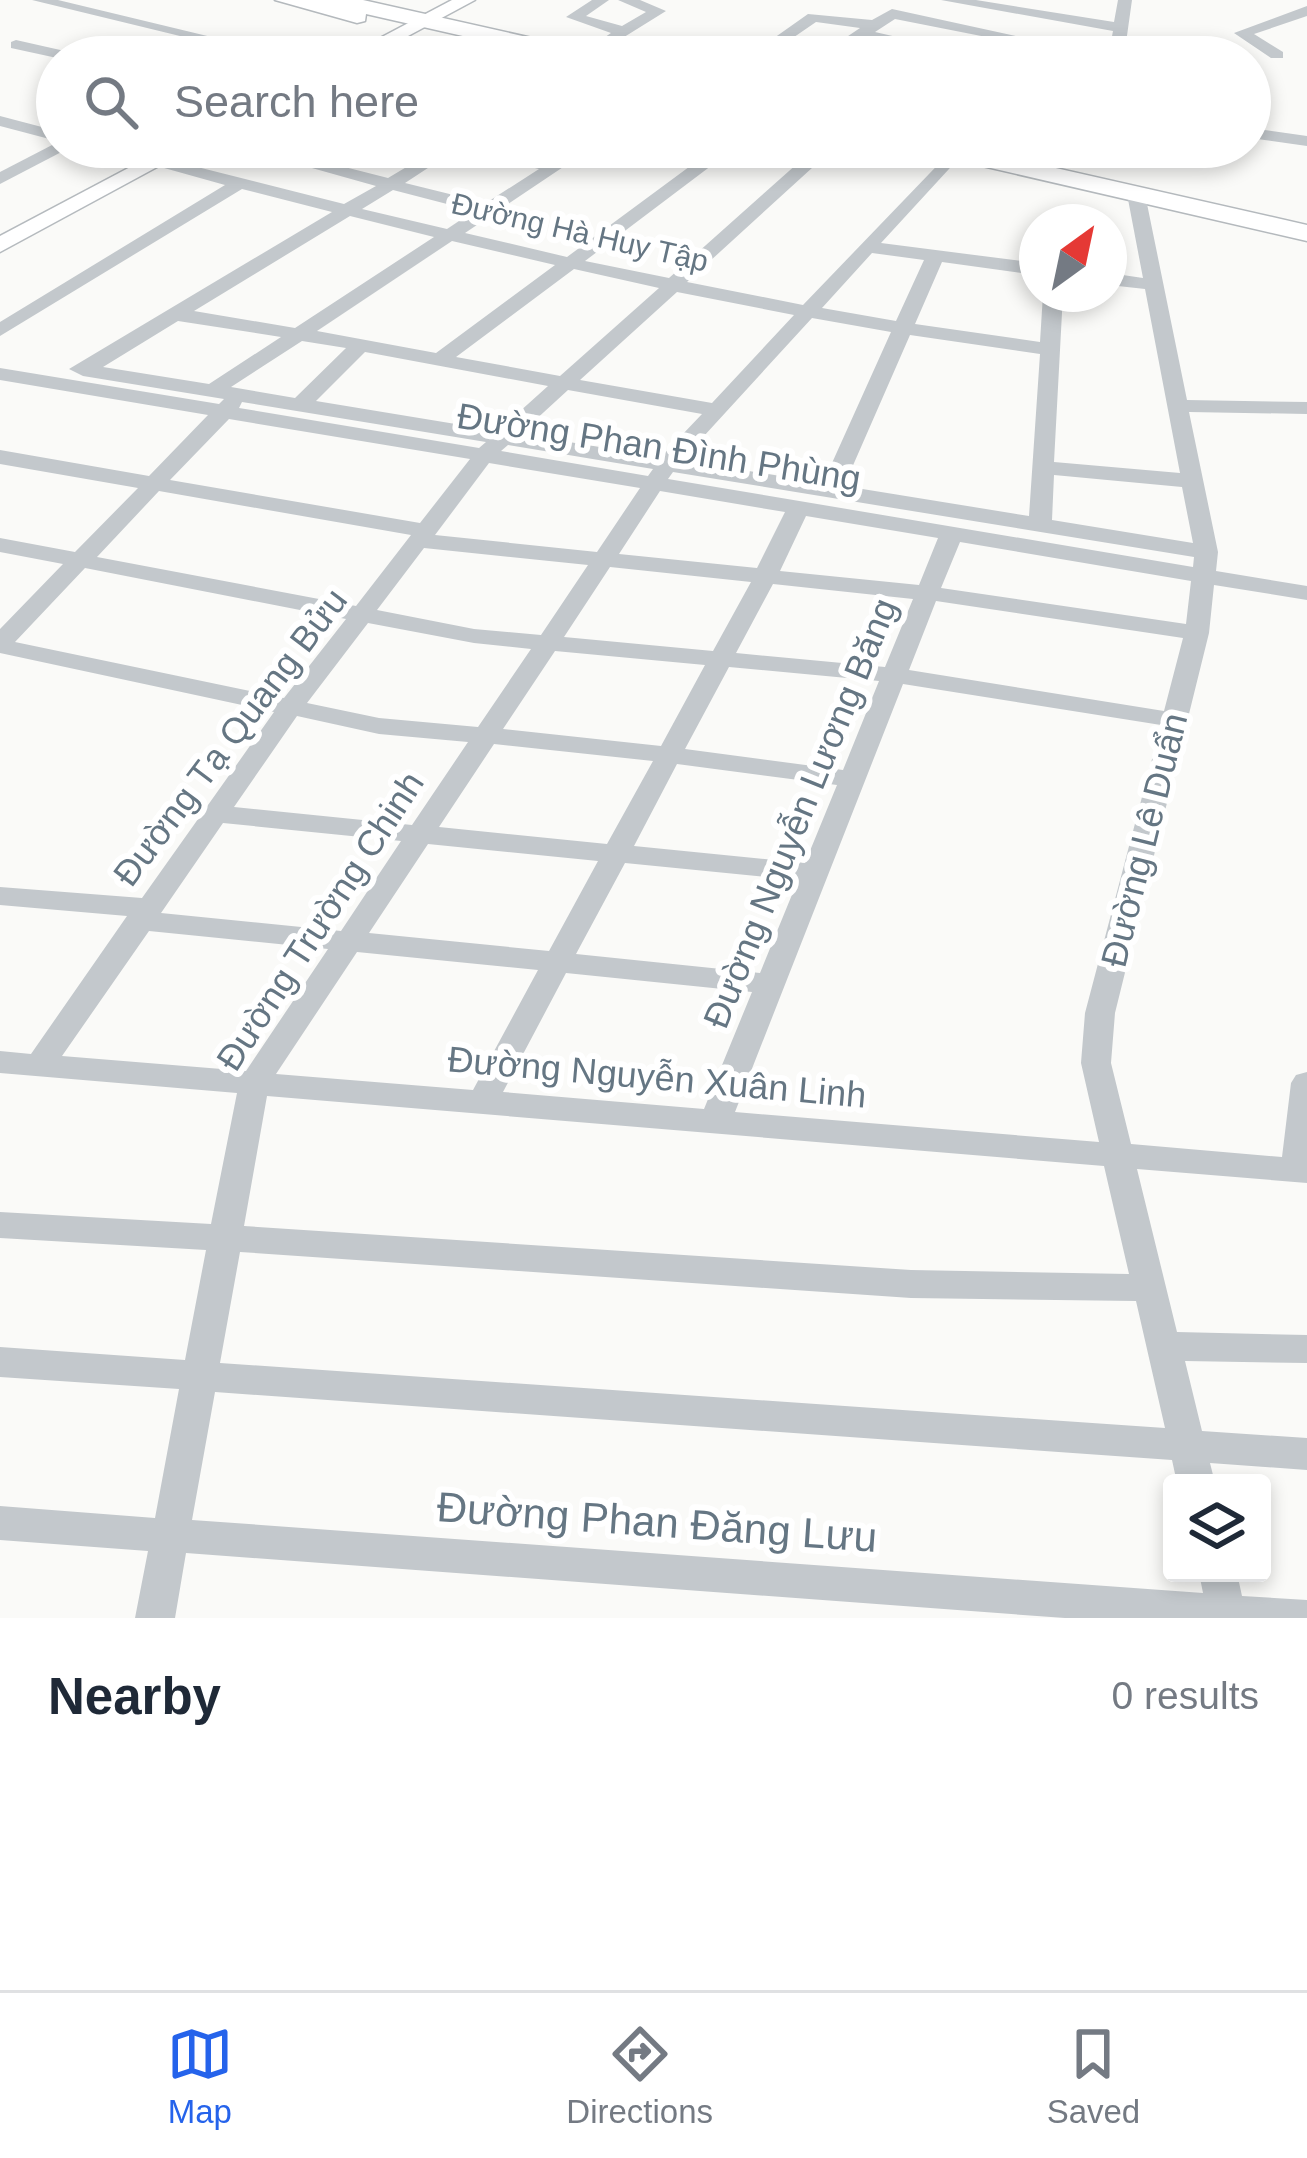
<!DOCTYPE html>
<meta charset="utf-8">
<style>
:root{--surface:#fff;--page:#f6f6f7;--text:#1f2937;--muted:#747a83;--line:#e0e1e3;--accent:#2563eb}
body{margin:0;font-family:Arial,sans-serif;background:var(--page);color:var(--text)}
.controls{position:absolute;right:36px;bottom:36px;display:grid;overflow:hidden;border-radius:12px;box-shadow:0 6px 18px #0003}
.controls button{width:108px;height:108px;display:grid;place-items:center;padding:0;border:0;border-bottom:3px solid var(--line);background:var(--surface);color:var(--text);font:60px sans-serif}
.compass{position:absolute;left:1019px;top:204px;width:108px;height:108px;border-radius:50%;background:var(--surface);box-shadow:0 6px 18px #0003;rotate:33deg}
.list{margin:0;padding:0;list-style:none}
h2{display:flex;justify-content:space-between;align-items:center;height:156px;margin:0;padding:0 48px;font-size:51px}
h2 small{font-size:39px;font-weight:400;color:var(--muted)}
.icon{flex:none;width:66px;height:66px;fill:none;stroke:currentColor;stroke-width:2;stroke-linecap:round;stroke-linejoin:round}
.map{position:relative;flex:none;width:1307px;height:1618px;overflow:hidden}
.search{position:absolute;background:var(--surface);box-shadow:0 6px 18px #0003;left:36px;right:36px;top:36px;height:132px;display:flex;align-items:center;gap:30px;box-sizing:border-box;padding:0 42px;border-radius:66px;color:var(--muted);font-size:45px}
.sheet{height:372px;background:var(--surface)}
nav{display:flex;justify-content:space-around;align-items:center;box-sizing:border-box;height:168px;border-top:3px solid var(--line);background:var(--surface);font-size:33px;color:var(--muted)}
nav a{display:grid;justify-items:center;gap:6px}
nav .on{color:var(--accent)}
.map>svg:first-child{display:block}
</style>
<div class="map">
<svg width="1307" height="1618" viewBox="0 0 1307 1618">
<rect width="100%" height="100%" fill="#fafaf8"/>
<g fill="none" stroke-linecap="round" stroke-linejoin="round">
<defs>
<g id="major">
<polygon points="452,0 475,0 369,57 344,57"/>
<polygon points="168,147 194,147 0,252 0,236"/>
</g>
<g id="highway">
<polygon points="275,0 363,0 585,50 596,57 555,57 366,14 365,21 357,23"/>
<polygon points="918,147 963,147 1307,225 1307,241 930,154"/>
</g>
</defs>
<!-- major casing -->
<use href="#major" stroke="#b5babe" stroke-width="3"/>
<!-- highway casing -->
<use href="#highway" stroke="#b4b9bd" stroke-width="3"/>
<!-- minor -->
<g fill="#c3c8cc" fill-rule="evenodd">
<polygon points="32,0 58,0 294,57 266,57"/>
<polygon points="592,0 609,0 586,16 622,26 646,12 618,0 640,0 666,11 592,57 576,57 611,33 566,17"/>
<polygon points="941,0 976,0 1114,22 1118,0 1132,0 1124,57 1108,57 1113,31"/>
<polygon points="1307,6 1307,16 1254,34 1283,52 1283,58 1271,58 1234,33"/>
<polygon points="892,9 1030,39 1022,44 895,19 875,32 984,57 953,57 864,39 836,57 817,57 860,28 816,22 765,57 747,57 808,14 872,20"/>
<polygon points="16,40 78,54 80,57 57,58 11,48 11,42"/>
<polygon points="0,116 57,131 57,141 0,126"/>
<polygon points="1250,128 1307,136 1307,146 1250,138"/>
<polygon points="56,143 71,147 0,184 0,172"/>
<path d="M89,147h29l226,57 32,-18 -139,-39h29l122,31 52,-31h51l60,14 21,-14h21l-128,86 102,24 149,-110h20l-151,114 84,17 147,-131h19l-148,135 116,23 151,-157 6,1v8l-79,86 156,20v12l-95,-13 -27,62 125,18 3,-48h20l-9,168 126,11 -35,-184 -36,-4v-12l34,5 -16,-84 9,-5 9,5 42,206 120,2v12l-118,-2 29,140 -2,19 91,15v14l-93,-15 -5,48 -94,380 -4,50 20,81 151,13 9,-74 5,-8 11,-3v111l-170,-14 40,163 130,3v28l-122,-2 17,70 105,7v32l-97,-7 5,20h-38l-5,-23 -957,-68 -23,128 1011,73 -4,-20h38l5,23 65,4v18h-242l-879,-65 -11,65h-40l13,-67 -148,-11v-34l155,12 24,-129 -179,-12v-30l185,13 21,-110 -206,-12v-26l211,12 26,-131 -237,-20v-22l31,3 96,-138 -127,-11v-18l142,11 132,-186 -274,-59v-24l63,-65 -63,-12v-14l75,14 63,-64 -138,-24v-14l149,26 59,-61 -208,-35v-12l219,36 5,-5 -141,-23 -14,-7 263,-157 -90,-23 -242,147v-14l225,-137zM460,147l3,4 76,18 -53,34 -81,-20zM393,190l81,21 -27,18 -85,-20zM350,216l84,21 -139,91 -101,-17zM452,241l103,24 -119,88 -119,-22zM872,253l52,7 -28,61 -74,-13zM574,269l85,19 -99,88 -104,-19zM677,292l117,23 -82,88 -132,-23zM812,318l79,14 -68,151 -141,-23zM178,321l103,16 -72,47 -106,-17zM910,335l130,19 -11,162 -185,-30zM302,341l44,7 -51,50 -64,-11zM365,352l11,2 172,32 -50,45 -182,-30zM568,390l134,24 -41,43 -141,-23zM242,402l244,40 -7,6 -240,-40zM229,419l241,40 -50,64 -250,-43zM508,445l145,24 -5,7 -147,-25zM489,463l151,25 -43,64 -162,-17zM673,472l521,85 -1,10 -525,-88zM1054,475l128,12 11,56 -141,-23zM159,491l252,44 -55,71 -259,-49zM660,491l125,21 -28,56 -138,-14zM806,516l132,22 -19,47 -139,-14zM960,542l231,39 -5,43 -245,-36zM424,548l164,17 -47,70 -67,-6 -97,-19zM610,567l141,15 -38,69 -149,-14zM85,568l261,51 -62,79 -269,-56zM773,584l140,15 -28,68 -149,-14zM936,601l247,37 -19,73 -255,-41zM368,623l106,20 57,6 -53,78 -99,-9 -72,-15zM555,651l150,14 -44,81 -158,-17zM729,667l150,14 -36,89 -158,-21zM903,684l258,41 -76,288 -4,50 18,79 -364,-30zM297,716l82,18 89,8 -56,83 -178,-18zM494,744l159,17 -46,83 -168,-17zM677,764l160,21 -32,78 -171,-17zM223,823l178,18 -60,90 -180,-18zM428,844l170,17 -49,90 -180,-18zM625,863l173,17 -38,93 -184,-19zM149,931l179,18 -82,122 -184,-15zM357,952l181,18 -65,120 -197,-16zM566,973l186,19 -48,117 -201,-17zM267,1096l837,70 25,108 -218,-4 -667,-44zM240,1252l671,46 225,3 29,127 -945,-65z"/>
<polygon points="1028,147 1046,147 1028,162 1019,157"/>
</g>
<!-- major -->
<use href="#major" fill="#fff" fill-rule="evenodd"/>
<!-- highway -->
<use href="#highway" fill="#fff" fill-rule="evenodd"/>
</g>
<g text-anchor="middle" dominant-baseline="central" stroke-width="12" stroke-linejoin="round" paint-order="stroke">
<!-- far-street labels -->
<g font-size="30" fill="#657683" stroke="#fff">
<text transform="translate(580 232) rotate(13)">Đường Hà Huy Tập</text>
</g>
<!-- street labels -->
<g font-size="36" fill="#657683" stroke="#fff">
<text transform="translate(659 447) rotate(9)">Đường Phan Đình Phùng</text>
<text transform="translate(230 737) rotate(-53)">Đường Tạ Quang Bửu</text>
<text transform="translate(800 813) rotate(-68)">Đường Nguyễn Lương Băng</text>
<text transform="translate(1144 840) rotate(-76)">Đường Lê Duẩn</text>
<text transform="translate(320 921) rotate(-57)">Đường Trường Chinh</text>
<text transform="translate(657 1077) rotate(5)">Đường Nguyễn Xuân Linh</text>
</g>
<!-- near-street labels -->
<g font-size="42" fill="#657683" stroke="#fff">
<text transform="translate(657 1522) rotate(4)">Đường Phan Đăng Lưu</text>
</g>
</g>
</svg>
<div class="controls">
<button><svg class="icon" aria-label="layers" viewBox="0 0 24 24"><path d="M12 4l9 5-9 5-9-5zM3 14l9 5 9-5"/></svg></button>
</div>
<svg class="compass" viewBox="-18 -18 36 36"><path d="M0-13l5 13h-10z" fill="#e53935"/><path d="M0 13l5-13h-10z" fill="#747a83"/></svg>
<div class="search"><svg class="icon" aria-label="search" viewBox="0 0 24 24"><circle cx="10" cy="10" r="6"/><path d="M15 15l6 6"/></svg>Search here</div>
</div>
<section class="sheet">
<h2>Nearby<small>0 results</small></h2>
<ul class="list">
</ul>
</section>
<nav>
<a class="on"><svg class="icon" aria-label="map" viewBox="0 0 24 24"><path d="M3 6l6-2 6 2 6-2v14l-6 2-6-2-6 2zM9 4v14M15 6v14"/></svg>Map</a>
<a><svg class="icon" aria-label="directions" viewBox="0 0 24 24"><path d="M12 3l9 9-9 9-9-9zM9 14v-3h6M13 9l2 2-2 2"/></svg>Directions</a>
<a><svg class="icon" aria-label="saved" viewBox="0 0 24 24"><path d="M7 4h10v16l-5-4-5 4z"/></svg>Saved</a>
</nav>
